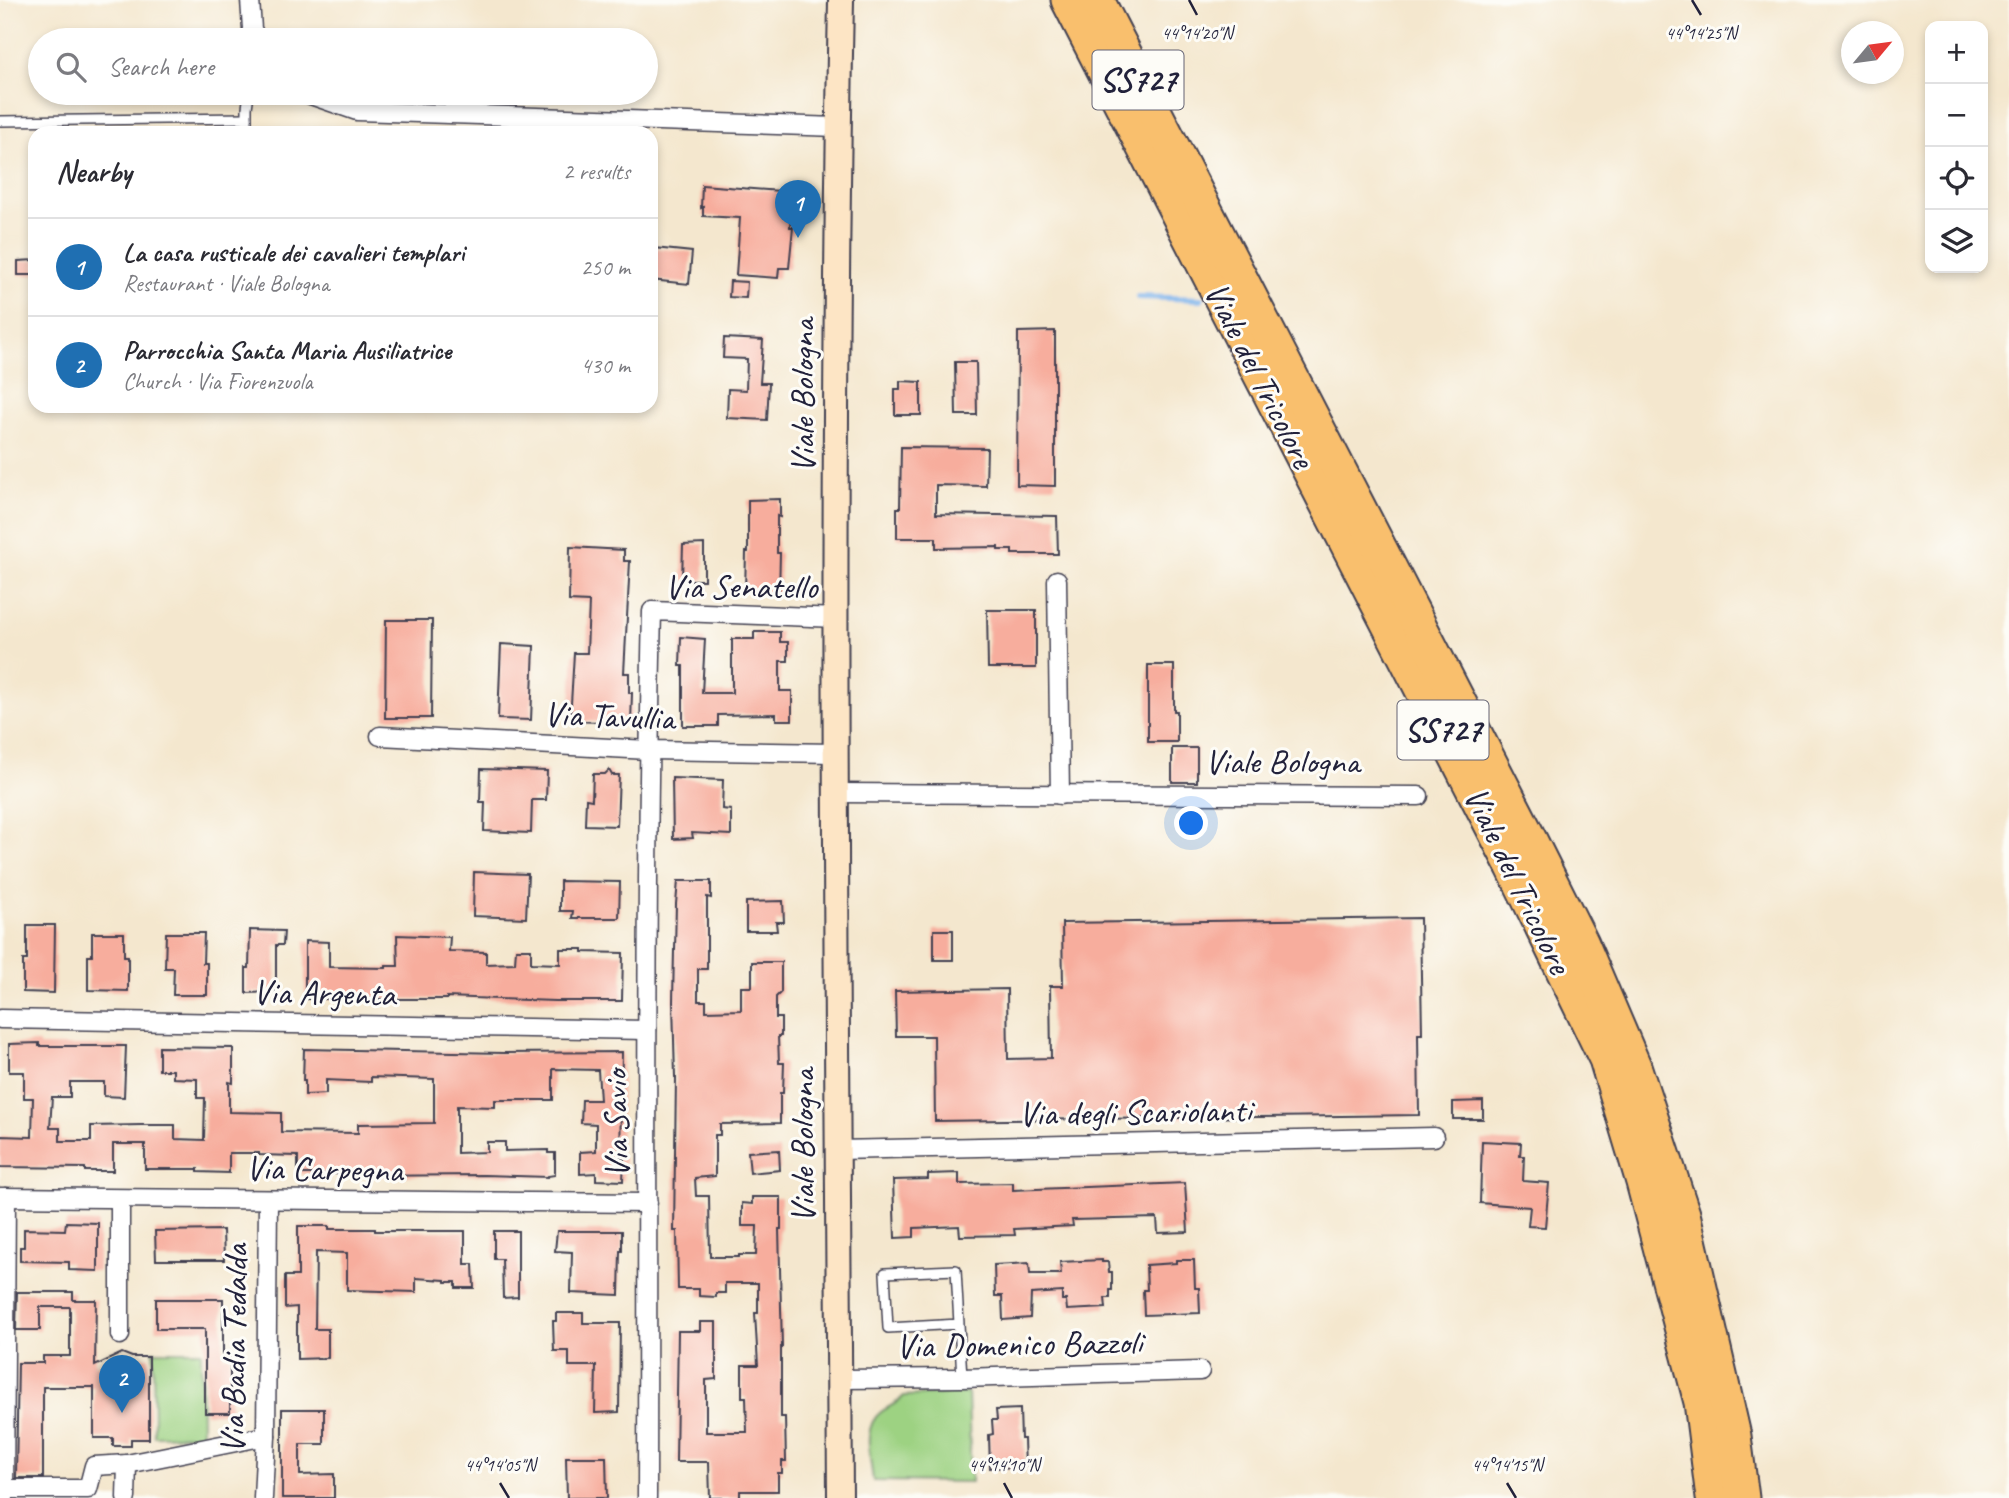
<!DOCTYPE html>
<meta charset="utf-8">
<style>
:root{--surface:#fff;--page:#f7f7f7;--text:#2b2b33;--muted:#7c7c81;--line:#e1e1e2;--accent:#1f6fb2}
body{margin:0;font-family:Caveat,sans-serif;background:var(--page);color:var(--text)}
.controls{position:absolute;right:21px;top:21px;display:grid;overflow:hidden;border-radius:14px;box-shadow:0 4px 10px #0003}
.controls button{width:63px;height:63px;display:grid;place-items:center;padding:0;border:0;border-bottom:2px solid var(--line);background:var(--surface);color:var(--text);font:35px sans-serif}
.compass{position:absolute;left:1841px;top:21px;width:63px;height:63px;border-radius:50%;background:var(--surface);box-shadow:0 4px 10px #0003;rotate:61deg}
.you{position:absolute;left:1192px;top:824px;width:24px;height:24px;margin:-18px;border:5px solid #fff;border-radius:50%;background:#1a73e8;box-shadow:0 0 0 10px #1a73e833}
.badge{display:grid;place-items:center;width:46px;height:46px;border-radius:50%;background:var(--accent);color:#fff;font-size:23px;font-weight:700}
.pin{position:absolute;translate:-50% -58px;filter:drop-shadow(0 2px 4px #0008)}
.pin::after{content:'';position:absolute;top:37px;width:24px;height:21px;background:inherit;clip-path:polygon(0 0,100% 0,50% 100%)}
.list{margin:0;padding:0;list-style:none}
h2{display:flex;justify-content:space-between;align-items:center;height:91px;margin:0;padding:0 28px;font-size:30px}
h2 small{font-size:23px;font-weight:400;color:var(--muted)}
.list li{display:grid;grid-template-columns:46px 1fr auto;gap:21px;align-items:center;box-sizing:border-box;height:98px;padding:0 28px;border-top:2px solid var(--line)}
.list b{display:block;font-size:26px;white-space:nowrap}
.list p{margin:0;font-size:23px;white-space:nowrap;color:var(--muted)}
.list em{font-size:23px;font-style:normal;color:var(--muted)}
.icon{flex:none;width:38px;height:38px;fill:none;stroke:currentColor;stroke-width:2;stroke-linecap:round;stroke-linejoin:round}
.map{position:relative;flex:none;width:2009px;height:1498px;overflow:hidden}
.search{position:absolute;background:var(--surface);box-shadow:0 4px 10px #0003;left:28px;top:28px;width:630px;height:77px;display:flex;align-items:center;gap:18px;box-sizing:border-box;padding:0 24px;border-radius:38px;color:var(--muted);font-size:26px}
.panel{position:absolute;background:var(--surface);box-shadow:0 4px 10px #0003;left:28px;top:126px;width:630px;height:287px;border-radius:21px}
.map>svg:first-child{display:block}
</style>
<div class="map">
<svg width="2009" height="1498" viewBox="0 0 2009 1498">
<rect width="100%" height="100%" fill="#fdfcf7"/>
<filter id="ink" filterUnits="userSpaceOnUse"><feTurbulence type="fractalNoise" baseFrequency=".0143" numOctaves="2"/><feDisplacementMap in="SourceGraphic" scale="14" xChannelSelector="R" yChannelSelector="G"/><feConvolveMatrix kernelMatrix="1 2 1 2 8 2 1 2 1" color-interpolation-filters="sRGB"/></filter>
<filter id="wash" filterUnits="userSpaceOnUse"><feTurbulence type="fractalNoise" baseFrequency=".00686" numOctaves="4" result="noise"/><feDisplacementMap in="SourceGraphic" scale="28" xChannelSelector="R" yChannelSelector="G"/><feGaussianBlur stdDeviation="1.57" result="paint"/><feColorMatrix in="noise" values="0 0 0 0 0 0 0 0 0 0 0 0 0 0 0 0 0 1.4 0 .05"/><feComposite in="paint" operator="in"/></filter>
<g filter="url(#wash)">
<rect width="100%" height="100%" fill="#f4e7ce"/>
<!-- green -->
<g fill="#9dd282" stroke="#607a5e" stroke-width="2">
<polygon points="153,1351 201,1351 202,1435 154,1436"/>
<path d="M968,1393l3,89 -98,-1c-2,-22 -12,-54 8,-69 8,-6 16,-8 23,-16z"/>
</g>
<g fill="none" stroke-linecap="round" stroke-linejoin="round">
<!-- stream -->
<polyline stroke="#7cb2eb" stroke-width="6" points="1138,297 1201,299"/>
</g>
<g id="blocks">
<!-- building -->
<g fill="#f7ad9d">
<polygon points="702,185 793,192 790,227 793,227 789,268 779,268 778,278 736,275 740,218 703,216 703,207 701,208"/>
<polygon points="654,248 692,252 689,284 651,280 651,255 653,255"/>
<polygon points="35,260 35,275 18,275 18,261"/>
<polygon points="730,281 747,282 746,298 729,297"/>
<polygon points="1055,331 1055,486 1017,485 1018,332"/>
<polygon points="724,338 763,340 760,383 769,383 767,420 727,418 728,389 746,390 747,359 723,358"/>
<polygon points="955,362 976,362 977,415 956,415"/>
<polygon points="900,381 921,382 921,415 895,415 895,389 900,389"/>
<polygon points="901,447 987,448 986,486 936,485 936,514 1057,516 1058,554 1012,554 1012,550 998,550 998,547 936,548 936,538 897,538 897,508 900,508"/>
<polygon points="780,499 780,517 777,516 777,553 780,553 779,593 745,592 746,552 748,552 748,500"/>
<polygon points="704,544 704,580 682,580 683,545"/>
<polygon points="570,547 624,550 624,561 630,561 624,673 629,673 629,693 632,693 631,723 570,721 574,653 587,653 589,602 569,601"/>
<polygon points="987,610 1036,610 1036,668 988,668"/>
<polygon points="386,620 432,620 431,718 385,718"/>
<polygon points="754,632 780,632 780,642 788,642 788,661 780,661 780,691 792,691 792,720 776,720 776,714 718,715 718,726 683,726 683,666 680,666 681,637 705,639 702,693 732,693 732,639 754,639"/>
<polygon points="501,644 534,646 531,720 498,719"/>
<polygon points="1148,665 1174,665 1174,711 1177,711 1177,742 1148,742"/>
<rect x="1172" y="748" width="25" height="34"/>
<polygon points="481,769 547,771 546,800 532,800 531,833 484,831 485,802 480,802"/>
<polygon points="609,770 612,775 619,775 617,826 585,825 586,799 592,800 593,774 605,774"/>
<polygon points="672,778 723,780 722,809 731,810 731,835 692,833 693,838 673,839"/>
<polygon points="474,872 528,874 526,918 473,916"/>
<polygon points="560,881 620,882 619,918 572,918 573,911 560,911"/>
<polygon points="678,881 711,881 711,898 707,897 707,969 698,969 698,1001 706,1001 706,1011 741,1010 741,987 752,987 752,962 781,962 781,992 776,997 776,1018 781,1018 781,1036 778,1036 779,1063 784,1063 783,1093 780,1093 780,1123 720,1124 720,1135 715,1135 715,1176 695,1178 696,1196 709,1196 710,1257 739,1257 739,1255 756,1255 757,1226 742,1226 742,1203 752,1204 752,1197 781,1197 781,1229 779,1229 782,1347 781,1347 781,1417 785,1417 786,1461 782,1461 782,1473 778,1473 778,1491 740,1491 740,1498 710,1498 709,1462 676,1462 678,1331 700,1331 700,1322 716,1322 716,1379 706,1380 706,1432 747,1432 746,1397 742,1397 742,1365 758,1365 755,1313 758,1313 758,1283 725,1283 725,1293 716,1293 716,1297 699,1296 699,1289 678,1289 677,1231 674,1231 676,1077 675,1077 673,1002 674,950 675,950 676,904"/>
<polygon points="783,901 784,922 776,922 777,931 746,931 746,902"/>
<polygon points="1420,918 1422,1034 1418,1034 1419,1115 935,1121 934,1036 896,1036 895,991 1007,989 1008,1059 1051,1058 1050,986 1063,986 1062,923"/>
<polygon points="27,925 55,925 54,993 23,992 23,960 27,960"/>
<polygon points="250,930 284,931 283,945 276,945 276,992 246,993 246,968 249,968"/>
<rect x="934" y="930" width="19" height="30"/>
<polygon points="92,933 124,933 124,956 128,956 128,991 88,990 88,956 92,956"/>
<polygon points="166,933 204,933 203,963 207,963 207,995 173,995 174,968 165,968"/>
<polygon points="397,935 450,937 449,951 486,952 486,964 515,963 516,949 531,949 531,963 560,964 560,949 583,949 583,952 623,953 622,1001 555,1001 447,997 447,999 305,999 305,941 329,942 329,967 386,968 386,966 398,966"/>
<polygon points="39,1043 39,1046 126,1046 124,1097 104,1096 104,1082 70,1082 70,1097 52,1097 50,1128 60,1128 60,1141 91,1141 91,1126 141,1125 175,1125 175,1139 204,1140 205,1098 197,1098 197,1079 173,1078 173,1070 159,1070 159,1047 233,1048 233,1083 229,1082 229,1112 281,1113 281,1132 358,1133 358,1124 434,1123 434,1079 371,1077 371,1082 326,1080 326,1094 305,1095 305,1081 303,1081 304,1049 504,1053 622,1052 620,1158 624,1158 623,1181 596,1180 596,1173 580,1174 580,1152 596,1151 596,1124 581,1123 582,1100 600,1100 598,1070 553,1069 553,1100 495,1100 495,1107 457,1106 457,1153 487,1152 487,1142 505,1142 505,1151 548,1150 548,1153 555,1153 555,1175 548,1176 548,1177 484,1175 352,1176 352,1174 298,1174 298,1156 259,1155 259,1153 229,1153 229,1173 198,1172 198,1169 145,1169 145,1144 113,1144 113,1171 85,1171 85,1168 0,1167 0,1136 32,1137 33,1098 24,1098 24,1072 9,1072 9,1044"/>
<polygon points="1483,1101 1483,1119 1453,1119 1453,1102"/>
<polygon points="1482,1141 1521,1143 1520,1156 1524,1156 1523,1181 1549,1183 1545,1227 1528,1226 1530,1207 1480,1203"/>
<polygon points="779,1150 780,1170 750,1173 748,1152"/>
<polygon points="959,1173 959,1184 1013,1183 1013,1190 1185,1183 1188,1232 1158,1233 1157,1218 1072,1220 1073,1226 1014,1229 1015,1235 960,1236 959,1226 914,1228 914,1237 895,1238 893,1180 928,1179 928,1174"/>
<polygon points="66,1222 98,1223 98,1271 69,1270 69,1262 20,1261 20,1247 24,1247 24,1229 65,1230"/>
<polygon points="298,1226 329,1226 329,1229 375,1229 375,1231 465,1231 465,1264 473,1264 474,1288 456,1288 456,1282 445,1282 445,1280 416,1278 416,1292 347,1290 347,1253 316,1252 315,1329 328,1329 328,1358 297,1359 297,1307 285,1308 285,1276 298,1276"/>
<polygon points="223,1230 224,1260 156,1260 155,1231"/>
<polygon points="494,1231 518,1231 518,1297 503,1298 502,1259 494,1259"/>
<polygon points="557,1231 622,1231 622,1251 620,1251 619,1295 571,1293 572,1252 555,1251"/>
<polygon points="1102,1260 1102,1262 1108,1262 1109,1272 1112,1272 1112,1290 1110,1290 1110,1298 1105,1298 1106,1308 1067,1310 1066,1300 1062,1300 1062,1292 1031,1294 1030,1318 1003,1320 1002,1296 995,1296 994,1265 1029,1263 1030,1274 1061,1274 1060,1262"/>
<polygon points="1176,1260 1194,1260 1195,1288 1199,1288 1200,1313 1144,1315 1143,1290 1147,1290 1146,1265 1176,1263"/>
<polygon points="17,1292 73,1292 73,1300 96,1300 95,1366 122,1353 132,1357 149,1357 149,1439 131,1439 131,1446 113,1446 113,1438 94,1438 94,1387 43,1387 43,1478 16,1478 18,1363 43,1363 43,1356 70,1356 70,1307 40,1307 40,1330 16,1330"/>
<polygon points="156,1299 223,1299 223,1356 230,1356 230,1413 205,1413 205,1329 156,1329"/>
<polygon points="556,1313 583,1313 583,1323 620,1323 619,1412 595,1413 596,1366 569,1366 569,1351 554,1351 553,1321 556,1321"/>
<polygon points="282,1409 324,1409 324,1444 300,1444 300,1475 334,1474 334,1498 282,1498"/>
<polygon points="1020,1409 1021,1439 1024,1439 1025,1467 990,1468 989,1435 993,1434 992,1420 997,1420 996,1410"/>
<polygon points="566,1457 606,1457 607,1498 567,1498"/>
</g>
</g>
</g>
<g filter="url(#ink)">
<use href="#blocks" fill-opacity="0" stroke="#424051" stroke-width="2"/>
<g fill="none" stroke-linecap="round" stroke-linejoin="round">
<defs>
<g id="lane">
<polyline points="0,121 247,118"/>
<polyline points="247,133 247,108 249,93"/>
<polyline points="959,1324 888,1328 885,1273 956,1270 962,1378"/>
</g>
<g id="street">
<polyline points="250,0 252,29 257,40"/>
<polyline points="305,93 357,111 838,127"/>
<polyline points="1057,580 1060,795"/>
<polyline points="380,736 649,750 836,753"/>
<polyline points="836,793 1419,796"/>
<polyline points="0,1019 647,1030"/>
<polyline points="837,1150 1434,1137"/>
<polyline points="0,1197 648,1203"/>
<polyline points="120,1199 120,1335"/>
<polyline points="839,1379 962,1378 1200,1371"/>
<polyline points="4,1489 88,1489 94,1466 127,1464 266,1436"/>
<polyline points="4,1498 6,1197"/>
<polyline points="126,1498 127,1464"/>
<polyline points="263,1498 266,1436 268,1200"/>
<path d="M647,1498c1,-296 -2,-592 5,-887l185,7"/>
</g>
<path id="secondary" d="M840,1498c-3,-499 -9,-999 1,-1498"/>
<g id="highway">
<polyline points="1068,0 1513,867 1606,1059 1643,1182 1701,1402 1713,1498"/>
<polyline points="1097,0 1528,836 1582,944 1634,1066 1683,1214 1734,1436 1742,1498"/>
</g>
</defs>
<!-- lane casing -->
<use href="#lane" stroke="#424051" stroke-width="12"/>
<!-- street casing -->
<use href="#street" stroke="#424051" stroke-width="21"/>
<!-- secondary casing -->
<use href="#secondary" stroke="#424051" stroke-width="28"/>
<!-- highway casing -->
<use href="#highway" stroke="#424051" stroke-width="37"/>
<!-- lane -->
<use href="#lane" stroke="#fff" stroke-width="9"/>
<!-- street -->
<use href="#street" stroke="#fff" stroke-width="18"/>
<!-- secondary -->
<use href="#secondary" stroke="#fde5c5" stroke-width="24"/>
<!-- highway -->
<use href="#highway" stroke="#f9bf6d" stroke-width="33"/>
</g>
</g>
<!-- ticks -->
<path fill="none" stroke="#22223b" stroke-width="2.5" d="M1189,0l8,15M1692,0l9,15M500,1483l9,15M1004,1483l8,15M1507,1483l9,15"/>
<g text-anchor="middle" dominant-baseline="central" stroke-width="6" stroke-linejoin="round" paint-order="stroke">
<!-- shield labels -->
<g fill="#fdfcf7" stroke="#646373" stroke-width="2">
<rect x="1092.5" y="50.5" width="91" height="59" rx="5"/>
<rect x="1397.5" y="700.5" width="91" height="59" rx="5"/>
</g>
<g font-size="33" font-weight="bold" fill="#22223b">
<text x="1138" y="80">SS727</text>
<text x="1443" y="730">SS727</text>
</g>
<!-- street labels -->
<g font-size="35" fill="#22223b" stroke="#fdfcf7">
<text transform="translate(1260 375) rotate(63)">Viale del Tricolore</text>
<text transform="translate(802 396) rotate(-90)">Viale Bologna</text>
<text x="741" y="586">Via Senatello</text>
<text transform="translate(609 716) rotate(2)">Via Tavullia</text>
<text x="1282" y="761">Viale Bologna</text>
<text transform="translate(1518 880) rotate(64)">Viale del Tricolore</text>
<text transform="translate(324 993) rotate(1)">Via Argenta</text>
<text transform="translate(1135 1112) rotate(-1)">Via degli Scariolanti</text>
<text transform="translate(616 1124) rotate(-91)">Via Savio</text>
<text transform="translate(802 1146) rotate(-90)">Viale Bologna</text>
<text transform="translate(324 1169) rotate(1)">Via Carpegna</text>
<text transform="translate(1019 1344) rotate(-1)">Via Domenico Bazzoli</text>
<text transform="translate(234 1349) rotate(-89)">Via Badia Tedalda</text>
</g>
</g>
<g font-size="18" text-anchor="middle" fill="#22223b" stroke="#fdfcf7" stroke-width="6" stroke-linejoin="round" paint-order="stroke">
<text x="1197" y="39">44°14'20"N</text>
<text x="1701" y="39">44°14'25"N</text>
<text x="500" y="1471">44°14'05"N</text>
<text x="1004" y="1471">44°14'10"N</text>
<text x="1507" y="1471">44°14'15"N</text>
</g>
</svg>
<div class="controls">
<button>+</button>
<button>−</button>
<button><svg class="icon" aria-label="locate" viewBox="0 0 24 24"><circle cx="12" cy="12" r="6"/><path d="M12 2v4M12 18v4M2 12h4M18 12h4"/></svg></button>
<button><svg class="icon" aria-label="layers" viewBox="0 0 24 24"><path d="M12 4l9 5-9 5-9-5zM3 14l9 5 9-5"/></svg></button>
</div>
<svg class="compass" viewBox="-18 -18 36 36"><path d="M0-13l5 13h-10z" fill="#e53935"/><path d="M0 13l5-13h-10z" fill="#7c7c81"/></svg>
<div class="you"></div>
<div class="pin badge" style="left:798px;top:238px">1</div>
<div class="pin badge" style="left:122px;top:1413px">2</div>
<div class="search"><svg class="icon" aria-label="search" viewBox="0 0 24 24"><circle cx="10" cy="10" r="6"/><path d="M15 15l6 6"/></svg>Search here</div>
<section class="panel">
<h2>Nearby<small>2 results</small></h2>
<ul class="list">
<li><span class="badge">1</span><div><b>La casa rusticale dei cavalieri templari</b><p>Restaurant · Viale Bologna</p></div><em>250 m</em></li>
<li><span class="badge">2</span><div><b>Parrocchia Santa Maria Ausiliatrice</b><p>Church · Via Fiorenzuola</p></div><em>430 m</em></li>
</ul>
</section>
</div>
